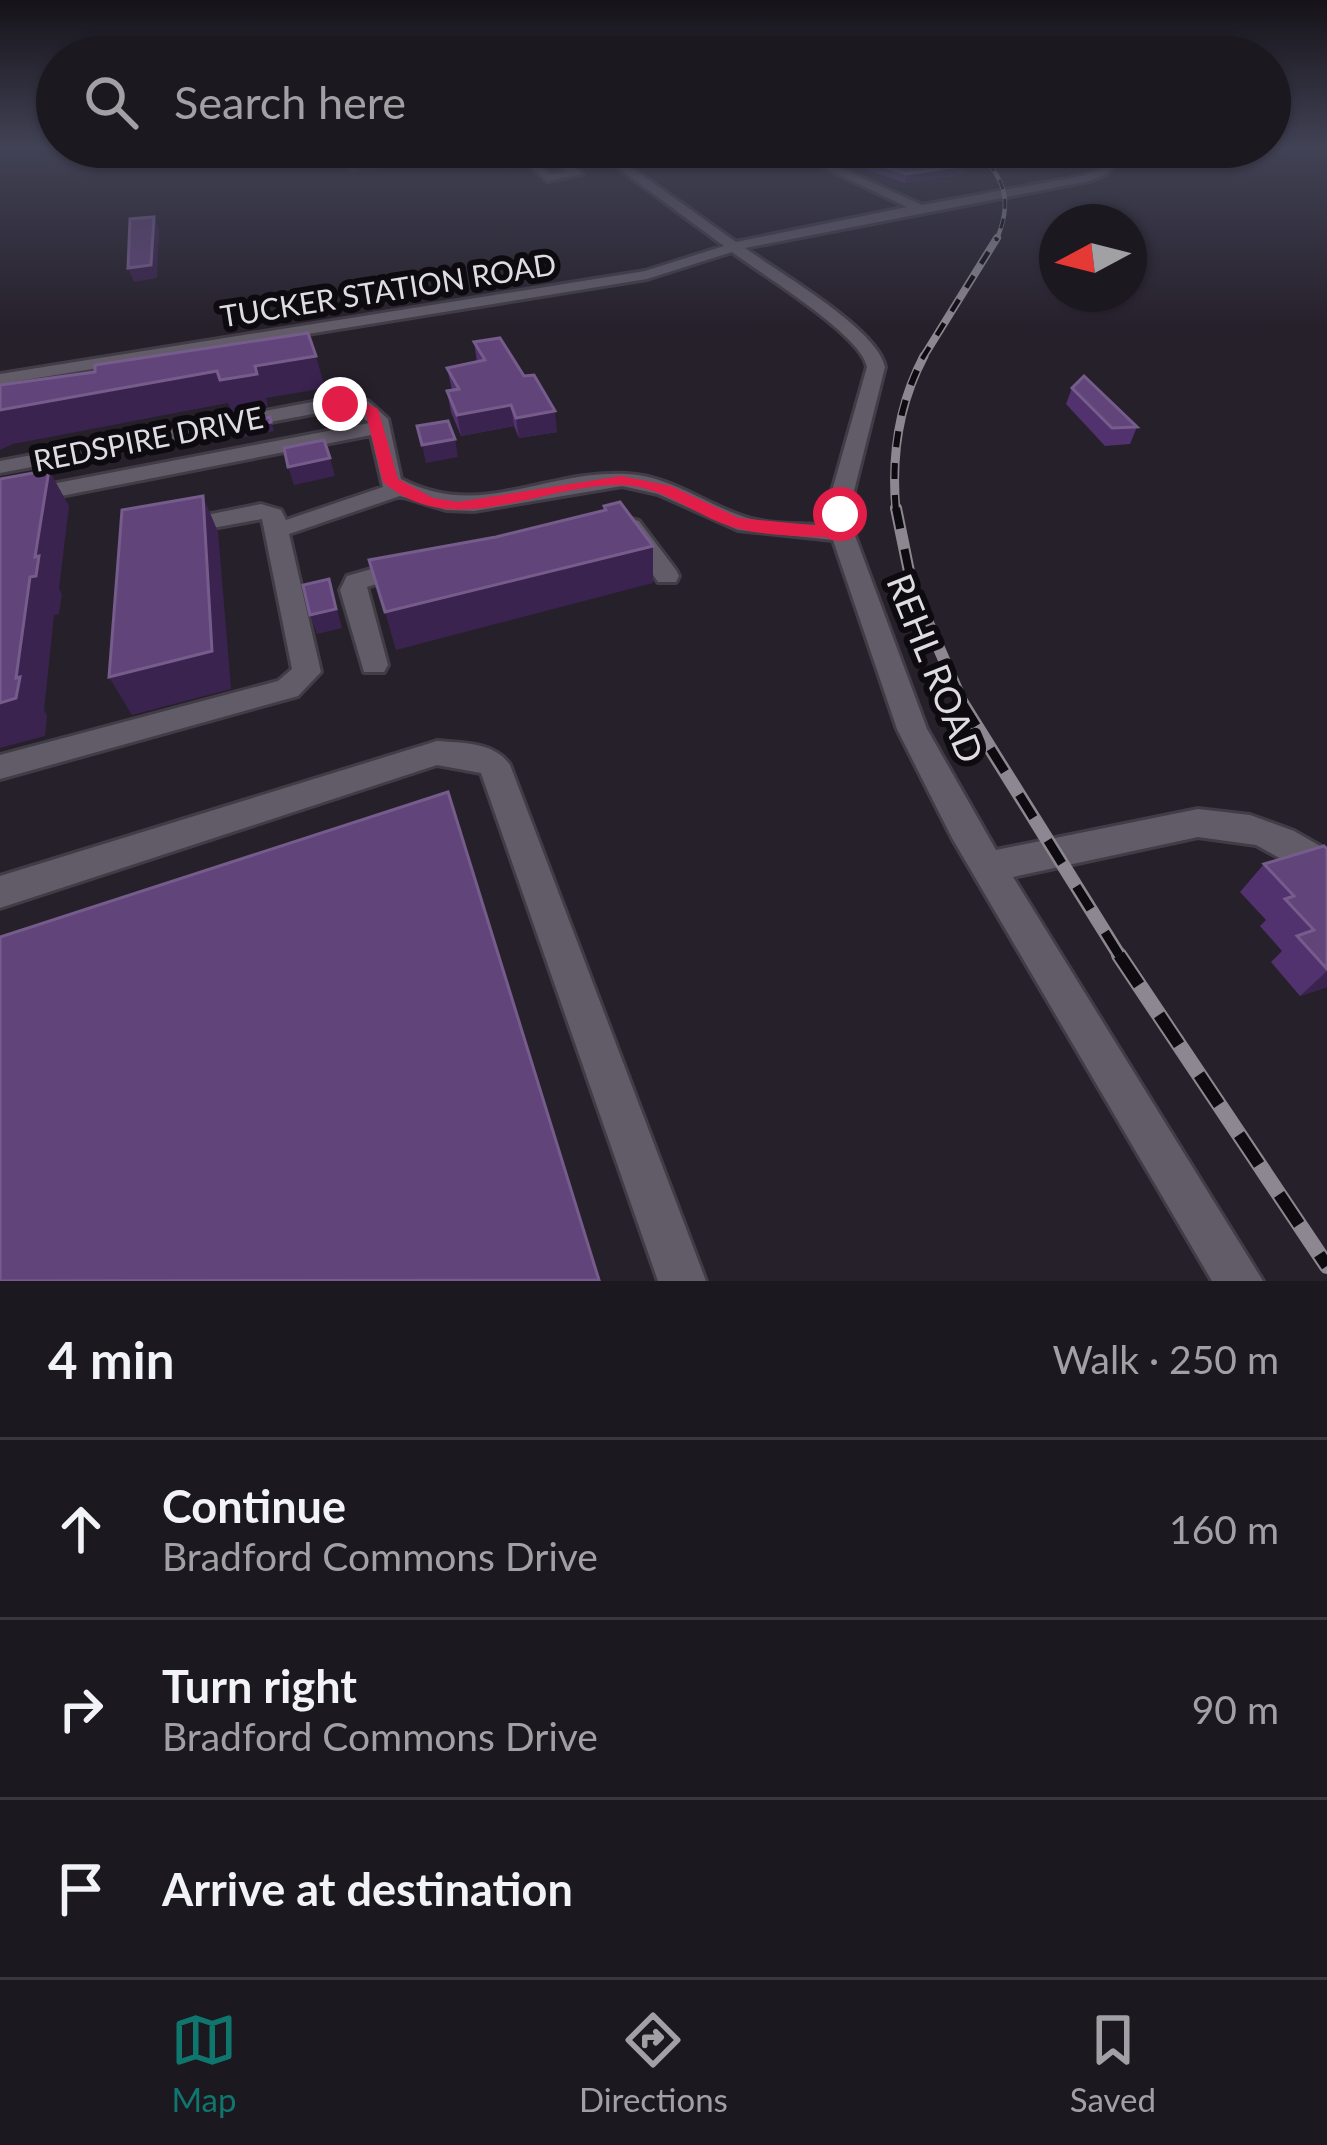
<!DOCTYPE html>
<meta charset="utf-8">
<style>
:root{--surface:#1c1820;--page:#29252d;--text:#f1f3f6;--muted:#a0a0a5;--line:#3a373e;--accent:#0f766e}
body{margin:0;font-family:Lato,sans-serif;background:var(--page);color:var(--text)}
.compass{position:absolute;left:1039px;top:204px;width:108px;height:108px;border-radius:50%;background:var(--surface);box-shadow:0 3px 9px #0004;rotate:263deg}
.stop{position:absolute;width:36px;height:36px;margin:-27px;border:9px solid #e11d48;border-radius:50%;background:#fff}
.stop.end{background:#e11d48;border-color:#fff;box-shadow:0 3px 12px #0008}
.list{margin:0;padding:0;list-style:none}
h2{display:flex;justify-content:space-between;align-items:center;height:156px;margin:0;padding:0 48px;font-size:51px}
h2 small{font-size:39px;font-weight:400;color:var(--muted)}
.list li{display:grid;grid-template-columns:78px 1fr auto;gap:36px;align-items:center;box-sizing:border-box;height:180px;padding:0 48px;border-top:3px solid var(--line)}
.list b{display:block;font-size:45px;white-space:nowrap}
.list p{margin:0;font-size:39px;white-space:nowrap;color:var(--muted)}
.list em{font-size:39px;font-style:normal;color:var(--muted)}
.icon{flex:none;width:66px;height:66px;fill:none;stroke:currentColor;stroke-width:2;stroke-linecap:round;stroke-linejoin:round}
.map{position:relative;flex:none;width:1327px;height:1281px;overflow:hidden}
.search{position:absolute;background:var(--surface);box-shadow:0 3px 9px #0004;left:36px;right:36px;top:36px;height:132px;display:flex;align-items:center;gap:30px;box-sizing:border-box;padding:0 42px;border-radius:66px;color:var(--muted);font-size:45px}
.sheet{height:696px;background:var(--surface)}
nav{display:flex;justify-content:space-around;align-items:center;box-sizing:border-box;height:168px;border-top:3px solid var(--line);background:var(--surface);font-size:33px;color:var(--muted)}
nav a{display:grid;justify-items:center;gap:6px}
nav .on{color:var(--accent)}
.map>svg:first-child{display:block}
</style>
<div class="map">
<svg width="1327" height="1281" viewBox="0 0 1327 1281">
<rect width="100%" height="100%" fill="#26202b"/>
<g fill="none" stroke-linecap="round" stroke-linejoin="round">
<defs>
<g id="minor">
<polygon points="337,149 347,149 355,162 523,149 351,169"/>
<path d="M581,149h24l131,93 171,-35 -122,-58h13l124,56 160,-29 17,-6 19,-21h10l-21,25 -18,7 -344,67c33,24 133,81 140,119l-31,124v42l73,196 69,121 202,-41 52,6 44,16 33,19v34l-71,-39 -58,-8 -185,40 250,404h-51l-260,-443 -55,-109 -64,-189 -95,-10 -80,-36 -36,-8 -148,25 -28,-1 -46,-14 -111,38 32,138 -23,24 -298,83v-24l278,-74 14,-12 -30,-150 -82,15 -12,-7 4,-5 89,-18 20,6 5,10 97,-33 -12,-52 -371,73v-14l369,-71 -13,-12 -38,2 -318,60v-12l318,-60h50l20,18 13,60c79,42 144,-10 226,-5 41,2 74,27 112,41 29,11 61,9 92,10l1,-34 35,-124c-5,-32 -106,-93 -135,-115l-85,27 -647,105v-10l645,-103 79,-25 -126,-93 -35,4 20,17 -36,7 -26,-23zM551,158l16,14 -17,2 -15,-14z"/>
<polygon points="631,519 639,521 676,570 679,576 676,582 658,582 619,526"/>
<polygon points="410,558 422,566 419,571 367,587 388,665 384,672 364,672 340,590 347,576"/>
<path d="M437,741c25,2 58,1 73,24l196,516h-48l-177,-508 -44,-8 -437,143v-32z"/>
</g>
</defs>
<!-- minor casing -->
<use href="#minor" stroke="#413c46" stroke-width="6"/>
<!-- minor -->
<use href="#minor" fill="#625c69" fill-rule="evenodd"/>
<defs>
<path id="rail-far5" d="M974,149c32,28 39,53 22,92"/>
<polyline id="rail-far4" points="922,359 997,238"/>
<path id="rail-far3" d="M896,511c-5,-55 2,-106 28,-155"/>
<polyline id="rail-far2" points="896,508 912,586 964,706"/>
<polyline id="rail-far1" points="962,703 1121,958"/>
<polyline id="rail" points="1119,955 1327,1266"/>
</defs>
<!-- rail-far5 casing -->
<use href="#rail-far5" stroke="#8c8791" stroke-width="4.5"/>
<!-- rail-far4 casing -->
<use href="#rail-far4" stroke="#8c8791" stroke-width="8"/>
<!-- rail-far3 casing -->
<use href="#rail-far3" stroke="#8c8791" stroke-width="9"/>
<!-- rail-far2 casing -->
<use href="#rail-far2" stroke="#8c8791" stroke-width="12"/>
<!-- rail-far1 casing -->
<use href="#rail-far1" stroke="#8c8791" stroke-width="14"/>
<!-- rail casing -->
<use href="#rail" stroke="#8c8791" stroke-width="16"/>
<!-- rail-far5 -->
<use href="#rail-far5" stroke="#0d0b10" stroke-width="3" stroke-dasharray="10" stroke-linecap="butt"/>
<!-- rail-far4 -->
<use href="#rail-far4" stroke="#0d0b10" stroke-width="4.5" stroke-dasharray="14" stroke-linecap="butt"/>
<!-- rail-far3 -->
<use href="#rail-far3" stroke="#0d0b10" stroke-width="6" stroke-dasharray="16" stroke-linecap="butt"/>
<!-- rail-far2 -->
<use href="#rail-far2" stroke="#0d0b10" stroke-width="8" stroke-dasharray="21" stroke-linecap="butt"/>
<!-- rail-far1 -->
<use href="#rail-far1" stroke="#0d0b10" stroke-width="9" stroke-dasharray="27" stroke-linecap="butt"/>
<!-- rail -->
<use href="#rail" stroke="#0d0b10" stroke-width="12" stroke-dasharray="36" stroke-linecap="butt"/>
</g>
<!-- wall -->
<g fill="#52326e">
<polygon points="823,149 924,149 964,174 905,183 873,172"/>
<polygon points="474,342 557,432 519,438 514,426 461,436 451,412 447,391 452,390 447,368 477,362"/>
<polygon points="1072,388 1137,427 1130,444 1105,446 1066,404"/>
<polygon points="1327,849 1327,987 1300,996 1271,962 1282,951 1260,926 1266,920 1240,892 1264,864"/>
</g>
<!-- shaded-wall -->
<g fill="#3a234e">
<polygon points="966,165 964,174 905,183 907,174"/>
<polygon points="154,217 159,229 157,278 134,282 128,268"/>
<polygon points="316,356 325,388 266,398 268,406 232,413 228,403 13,444 0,450 0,410 217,371"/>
<polygon points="511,405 514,426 461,436 457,415"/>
<polygon points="555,411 557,432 519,438 516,418"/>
<polygon points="271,422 274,431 235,439 232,430"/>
<polygon points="455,439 458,457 426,463 422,445"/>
<polygon points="330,458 335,476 294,485 288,467"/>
<polygon points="49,470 69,506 59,589 62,594 59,614 54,615 44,711 47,715 45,736 0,748 0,703 16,678 30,577"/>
<polygon points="203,496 218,532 231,689 132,715 109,677"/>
<polygon points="653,546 653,583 396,650 385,612"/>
<polygon points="329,579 342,628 317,634 310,615"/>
<polygon points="1327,971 1327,987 1300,996"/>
</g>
<!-- building -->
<g fill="#61447a" stroke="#755c8b" stroke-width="3">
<polygon points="843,149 924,149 966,165 907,174 874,163"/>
<polygon points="154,217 151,265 128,268 130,219"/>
<polygon points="308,333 316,356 255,366 257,374 220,380 217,371 0,410 0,385 95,372 95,365"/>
<polygon points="500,338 524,376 534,375 555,411 516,418 511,405 457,415 447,391 459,389 447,368 485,360 474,342"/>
<polygon points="1084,376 1137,427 1112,428 1072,388"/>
<polygon points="270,417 271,422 232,430 231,425"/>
<polygon points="448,421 455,439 422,445 417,426"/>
<polygon points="324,440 330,458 288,467 284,448"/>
<polygon points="49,470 35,557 39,556 36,576 30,577 16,678 20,677 16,698 0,703 0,479"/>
<polygon points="203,496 212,651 109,677 122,510"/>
<polygon points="620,502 653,546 385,612 369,560 496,537 606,510 604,506"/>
<polygon points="329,579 336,609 310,615 303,585"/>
<polygon points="448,792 599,1280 0,1281 0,937"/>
<polygon points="1324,846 1327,849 1327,969 1297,936 1314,930 1285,899 1294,896 1264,864"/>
</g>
<!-- sky -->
<linearGradient id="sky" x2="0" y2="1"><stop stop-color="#151218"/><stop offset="0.45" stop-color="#414255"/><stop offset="1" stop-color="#414255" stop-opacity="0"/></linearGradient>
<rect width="1327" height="328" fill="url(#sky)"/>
<!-- route -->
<path fill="#e11d48" d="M335,401h26l17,8 20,70 35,19 25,4 163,-26 50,10 68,32 94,9 1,-16h12l4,22 -8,5c-36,-2 -74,-1 -110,-11 -38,-12 -69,-41 -110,-42 -81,-2 -167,58 -239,-3l-17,-68 -31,-7z"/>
<g text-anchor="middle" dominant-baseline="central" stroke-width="12" stroke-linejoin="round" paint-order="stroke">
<!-- far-street labels -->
<g font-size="30" fill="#dfdbe3" stroke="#0d0b10">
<text transform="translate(388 289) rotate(-9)">TUCKER STATION ROAD</text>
<text transform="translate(148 438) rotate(-11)">REDSPIRE DRIVE</text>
</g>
<!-- street labels -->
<g font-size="36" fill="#dfdbe3" stroke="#0d0b10">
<text transform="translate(936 668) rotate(68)">REHL ROAD</text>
</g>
</g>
</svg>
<svg class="compass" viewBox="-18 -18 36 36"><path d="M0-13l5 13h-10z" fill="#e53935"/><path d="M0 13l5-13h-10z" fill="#a0a0a5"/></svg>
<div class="stop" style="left:840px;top:514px"></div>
<div class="stop end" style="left:340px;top:404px"></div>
<div class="search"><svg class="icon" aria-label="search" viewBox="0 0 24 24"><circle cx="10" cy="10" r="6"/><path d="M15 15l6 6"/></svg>Search here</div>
</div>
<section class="sheet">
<h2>4 min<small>Walk · 250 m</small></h2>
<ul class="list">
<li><svg class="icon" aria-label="ahead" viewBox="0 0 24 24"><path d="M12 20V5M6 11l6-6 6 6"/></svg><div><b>Continue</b><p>Bradford Commons Drive</p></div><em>160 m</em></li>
<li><svg class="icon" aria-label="right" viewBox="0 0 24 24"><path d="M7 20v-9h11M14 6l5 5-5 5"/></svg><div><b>Turn right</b><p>Bradford Commons Drive</p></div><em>90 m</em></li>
<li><svg class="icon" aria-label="arrive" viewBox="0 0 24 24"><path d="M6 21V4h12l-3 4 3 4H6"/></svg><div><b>Arrive at destination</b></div></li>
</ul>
</section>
<nav>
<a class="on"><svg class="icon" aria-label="map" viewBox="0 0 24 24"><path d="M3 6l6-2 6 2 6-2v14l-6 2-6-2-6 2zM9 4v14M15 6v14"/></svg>Map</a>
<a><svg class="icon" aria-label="directions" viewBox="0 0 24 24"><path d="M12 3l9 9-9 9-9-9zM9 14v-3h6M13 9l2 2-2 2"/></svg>Directions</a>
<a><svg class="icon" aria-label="saved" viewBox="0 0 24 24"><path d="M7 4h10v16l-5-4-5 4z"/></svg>Saved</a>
</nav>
